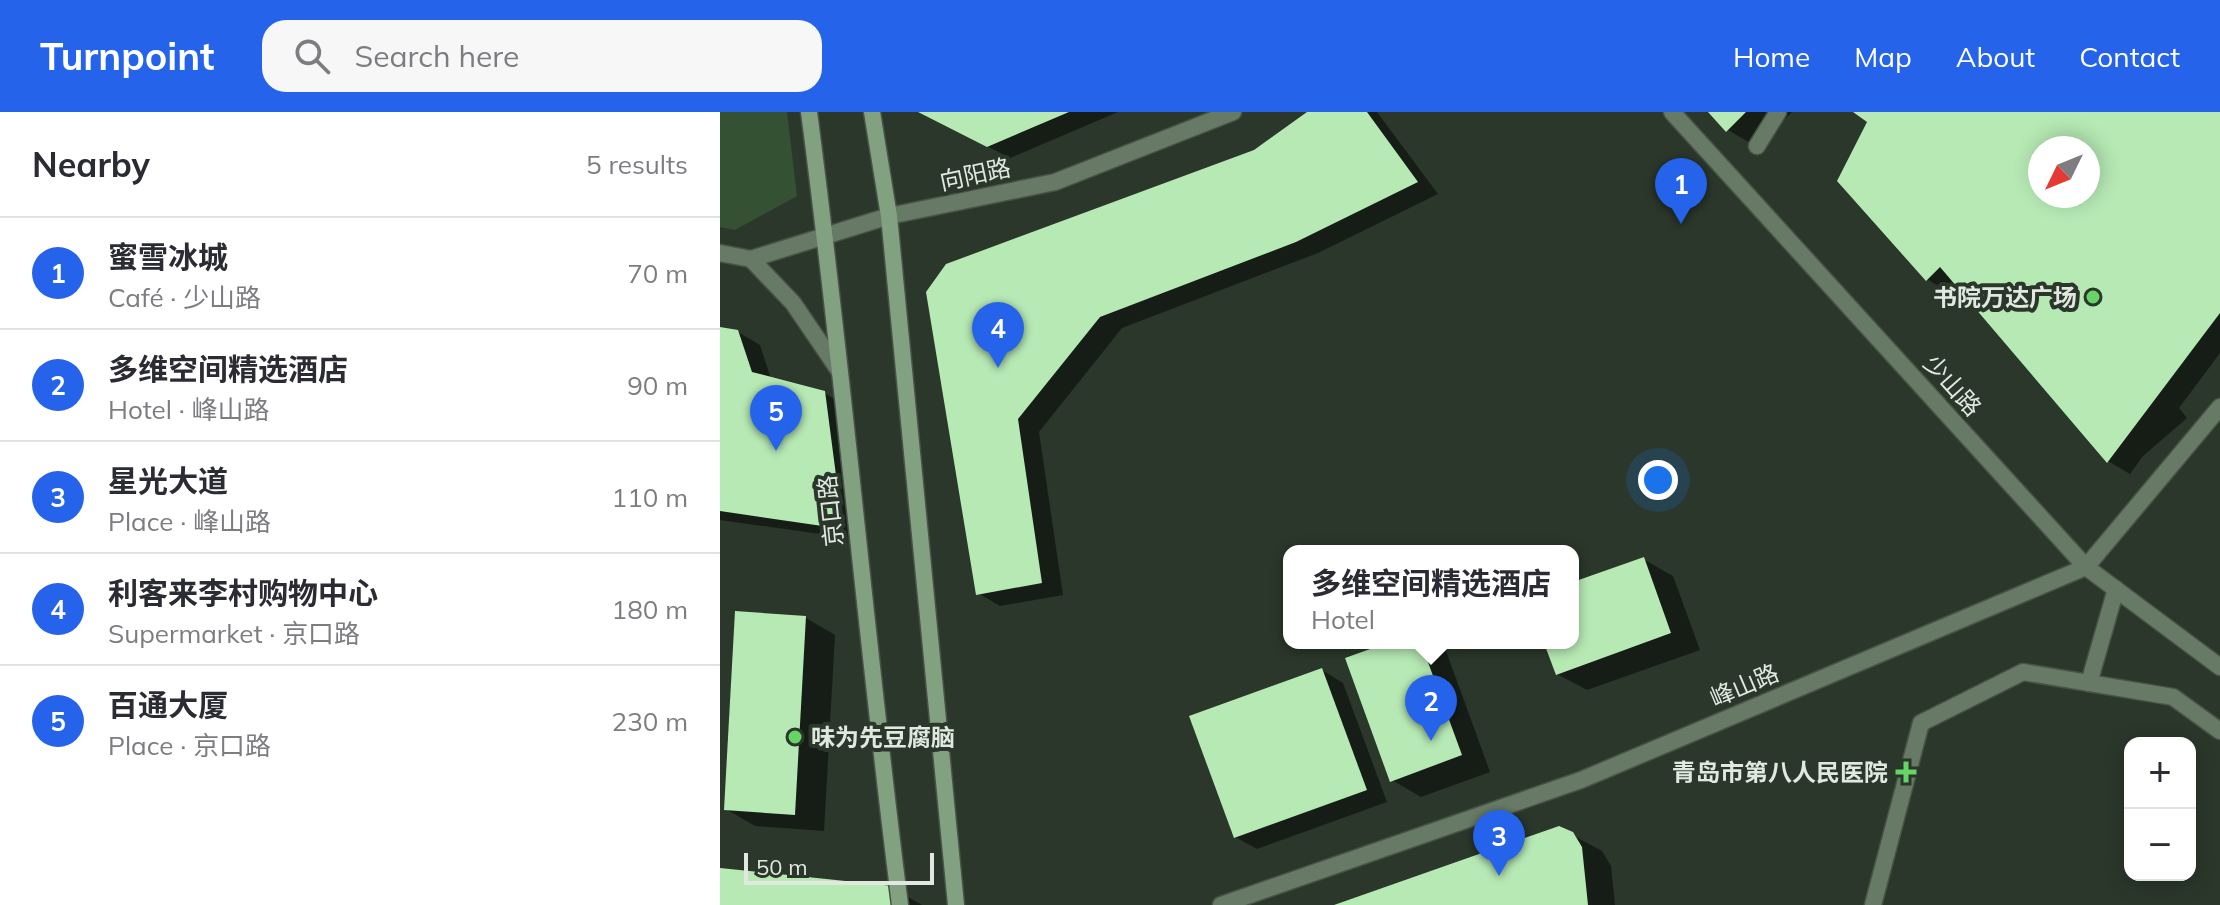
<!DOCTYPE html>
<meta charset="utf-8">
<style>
:root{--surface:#fff;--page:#f7f7f7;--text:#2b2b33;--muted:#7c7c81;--line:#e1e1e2;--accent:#2563eb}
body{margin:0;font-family:Mulish,"Noto Sans SC",sans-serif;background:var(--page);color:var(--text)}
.controls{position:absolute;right:24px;bottom:24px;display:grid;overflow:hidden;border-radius:16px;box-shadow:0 4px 20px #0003}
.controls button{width:72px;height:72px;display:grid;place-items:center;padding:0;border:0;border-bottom:2px solid var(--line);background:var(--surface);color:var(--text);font:40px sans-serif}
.compass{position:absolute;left:1308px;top:24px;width:72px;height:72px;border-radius:50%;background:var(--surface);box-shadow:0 4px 20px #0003;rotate:227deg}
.scale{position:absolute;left:24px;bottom:20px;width:190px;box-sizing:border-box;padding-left:8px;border:4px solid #e0e8df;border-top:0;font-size:22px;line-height:28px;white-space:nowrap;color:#e0e8df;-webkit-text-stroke:6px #2a372a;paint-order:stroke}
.you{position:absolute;left:938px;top:368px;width:28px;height:28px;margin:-20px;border:6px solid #fff;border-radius:50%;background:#1a73e8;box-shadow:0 0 0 12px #1a73e833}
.badge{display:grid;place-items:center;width:52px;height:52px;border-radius:50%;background:var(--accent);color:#fff;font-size:26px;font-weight:700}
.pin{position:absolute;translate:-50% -66px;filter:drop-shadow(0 2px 4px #0008)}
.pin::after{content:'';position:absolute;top:42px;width:28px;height:24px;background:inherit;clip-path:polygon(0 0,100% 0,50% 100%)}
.popup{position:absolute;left:563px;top:433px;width:296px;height:104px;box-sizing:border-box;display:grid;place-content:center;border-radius:16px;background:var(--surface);filter:drop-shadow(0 2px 6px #0005);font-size:26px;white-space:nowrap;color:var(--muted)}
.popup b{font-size:30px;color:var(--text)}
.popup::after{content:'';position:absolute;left:50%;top:100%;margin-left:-16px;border:16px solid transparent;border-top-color:var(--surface)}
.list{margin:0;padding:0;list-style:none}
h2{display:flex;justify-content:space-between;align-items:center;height:104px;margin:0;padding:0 32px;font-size:34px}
h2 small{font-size:26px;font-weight:400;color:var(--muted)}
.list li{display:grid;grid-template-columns:52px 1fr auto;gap:24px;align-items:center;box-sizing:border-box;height:112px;padding:0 32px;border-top:2px solid var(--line)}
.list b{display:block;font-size:30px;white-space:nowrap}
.list p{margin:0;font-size:26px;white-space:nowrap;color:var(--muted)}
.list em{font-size:26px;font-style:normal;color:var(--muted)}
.icon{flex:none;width:44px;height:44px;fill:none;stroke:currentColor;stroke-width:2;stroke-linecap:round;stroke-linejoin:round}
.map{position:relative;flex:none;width:1500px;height:793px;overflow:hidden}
header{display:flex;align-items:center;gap:48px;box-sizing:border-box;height:112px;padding:0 40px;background:var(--accent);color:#fff}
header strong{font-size:38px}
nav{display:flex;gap:44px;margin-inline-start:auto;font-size:28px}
.search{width:560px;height:72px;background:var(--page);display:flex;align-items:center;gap:20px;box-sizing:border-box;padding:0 28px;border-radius:24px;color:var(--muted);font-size:30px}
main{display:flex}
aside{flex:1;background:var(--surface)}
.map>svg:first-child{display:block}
</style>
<header>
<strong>Turnpoint</strong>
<div class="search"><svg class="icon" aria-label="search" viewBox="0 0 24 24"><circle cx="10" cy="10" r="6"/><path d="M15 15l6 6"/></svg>Search here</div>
<nav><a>Home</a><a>Map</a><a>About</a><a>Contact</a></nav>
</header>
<main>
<aside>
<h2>Nearby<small>5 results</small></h2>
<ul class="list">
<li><span class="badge">1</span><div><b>蜜雪冰城</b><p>Café · 少山路</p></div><em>70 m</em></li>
<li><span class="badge">2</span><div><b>多维空间精选酒店</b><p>Hotel · 峰山路</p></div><em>90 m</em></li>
<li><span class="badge">3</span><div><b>星光大道</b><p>Place · 峰山路</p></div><em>110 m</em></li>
<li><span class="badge">4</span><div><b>利客来李村购物中心</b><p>Supermarket · 京口路</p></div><em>180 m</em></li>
<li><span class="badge">5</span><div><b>百通大厦</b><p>Place · 京口路</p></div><em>230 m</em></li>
</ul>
</aside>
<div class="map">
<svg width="1500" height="793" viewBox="0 0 1500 793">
<rect width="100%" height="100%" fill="#2a372a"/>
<!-- green -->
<polygon fill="#345233" points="0,0 67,0 77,84 15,118 0,115"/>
<!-- shadow -->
<g fill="#0007" fill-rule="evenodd">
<polygon points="200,0 398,0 290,46"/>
<polygon points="590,0 657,0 718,82 598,141 402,216 319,320 343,483 280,494 258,481 208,181 535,40"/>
<polygon points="991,0 1072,0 1037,35 1008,18"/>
<path d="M1136,0h364v241l-41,55 8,10 -44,38 -13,18 -22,-13 -151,-178 -9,9 -21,-13 -58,-158zM1320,36h48v48h-48z"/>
<polygon points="0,217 18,220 40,233 51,267 104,281 126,293 143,428 0,408"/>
<polygon points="923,447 953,464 980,538 867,578 837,562 826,531 853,531 853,472"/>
<polygon points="86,506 115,523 104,719 35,714 6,697"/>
<polygon points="673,531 712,531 726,539 770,660 701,685 672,668"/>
<polygon points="602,558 623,571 667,690 537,737 515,725"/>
<polygon points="839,716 882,739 891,754 895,793 619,793"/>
<polygon points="0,758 172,776 202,793 0,793"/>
</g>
<!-- building -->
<g fill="#b6e9b4" fill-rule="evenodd">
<polygon points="198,0 349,0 267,35"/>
<polygon points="587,0 647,0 698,70 576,130 380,205 298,307 322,471 256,483 206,180 226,152 534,38"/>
<polygon points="988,0 1026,0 1006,20"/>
<path d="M1133,0h367v201l-113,150 -167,-196 -14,14 -89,-100 30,-59zM1320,36h48v48h-48z"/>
<polygon points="0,215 18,218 32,260 105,279 123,417 0,399"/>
<polygon points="924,445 951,521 836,563 824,531 853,531 853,470"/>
<polygon points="15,499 86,504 75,703 4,698"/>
<polygon points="667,531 701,531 742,643 670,670 625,546"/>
<polygon points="602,556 647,678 514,726 469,604"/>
<polygon points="839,714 853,720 862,735 868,793 614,793"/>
<polygon points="0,756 173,774 171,793 0,793"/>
</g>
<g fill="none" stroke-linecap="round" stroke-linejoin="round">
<defs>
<g id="service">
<polyline points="1037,34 1058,0"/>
<polyline points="1369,571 1396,477"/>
<polyline points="1153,793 1201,611 1303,560 1453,585 1500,619"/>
</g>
<g id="pedestrian">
<polyline points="952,0 1366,455"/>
<polyline points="169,104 335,70 513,0"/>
</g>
<g id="tertiary">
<polyline points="0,141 31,147 169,104"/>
<polyline points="31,147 73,191 120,260"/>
<polyline points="1366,455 1500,555"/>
<polyline points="501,793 861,668 1366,455 1500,295"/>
</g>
<g id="secondary">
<path d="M89,0c35,264 57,529 91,793"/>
<polyline points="152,0 169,104 236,793"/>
</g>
</defs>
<!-- service casing -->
<use href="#service" stroke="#475347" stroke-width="19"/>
<!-- pedestrian casing -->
<use href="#pedestrian" stroke="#475347" stroke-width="19"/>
<!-- tertiary casing -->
<use href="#tertiary" stroke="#475347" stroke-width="19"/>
<!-- secondary casing -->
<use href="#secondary" stroke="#475347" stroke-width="19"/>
<!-- service -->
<use href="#service" stroke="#667a65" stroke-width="16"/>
<!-- pedestrian -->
<use href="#pedestrian" stroke="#667a65" stroke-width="16"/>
<!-- tertiary -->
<use href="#tertiary" stroke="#667a65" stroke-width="16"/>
<!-- secondary -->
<use href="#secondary" stroke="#81a180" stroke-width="16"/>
</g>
<!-- markers -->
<g fill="#66d466" stroke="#2a372a" stroke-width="3">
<circle cx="1373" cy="185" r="8"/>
<circle cx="75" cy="625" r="8"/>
<path d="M1182 648h8v8h8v8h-8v8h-8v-8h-8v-8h8z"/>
</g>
<g text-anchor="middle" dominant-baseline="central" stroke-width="8" stroke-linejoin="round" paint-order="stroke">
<!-- street labels -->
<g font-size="24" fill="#e0e8df" stroke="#2a372a">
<text transform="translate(255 62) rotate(-12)">向阳路</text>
<text transform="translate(1233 273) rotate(48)">少山路</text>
<text transform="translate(110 399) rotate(-96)">京口路</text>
<text transform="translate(1024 573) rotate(-23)">峰山路</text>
</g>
<!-- poi labels -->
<g font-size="24" font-weight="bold" fill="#e0e8df" stroke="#2a372a" text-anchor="end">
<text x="1357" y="185">书院万达广场</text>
<text x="91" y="625" text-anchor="start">味为先豆腐脑</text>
<text x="1168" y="660">青岛市第八人民医院</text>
</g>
</g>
</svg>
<div class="controls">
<button>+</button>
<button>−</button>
</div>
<svg class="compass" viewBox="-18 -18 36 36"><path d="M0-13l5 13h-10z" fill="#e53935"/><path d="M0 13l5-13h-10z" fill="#7c7c81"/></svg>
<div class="scale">50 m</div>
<div class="you"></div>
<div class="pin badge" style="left:961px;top:112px">1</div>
<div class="pin badge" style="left:711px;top:629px">2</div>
<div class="popup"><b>多维空间精选酒店</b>Hotel</div>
<div class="pin badge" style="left:779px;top:764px">3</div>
<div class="pin badge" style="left:278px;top:256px">4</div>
<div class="pin badge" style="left:56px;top:339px">5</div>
</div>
</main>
